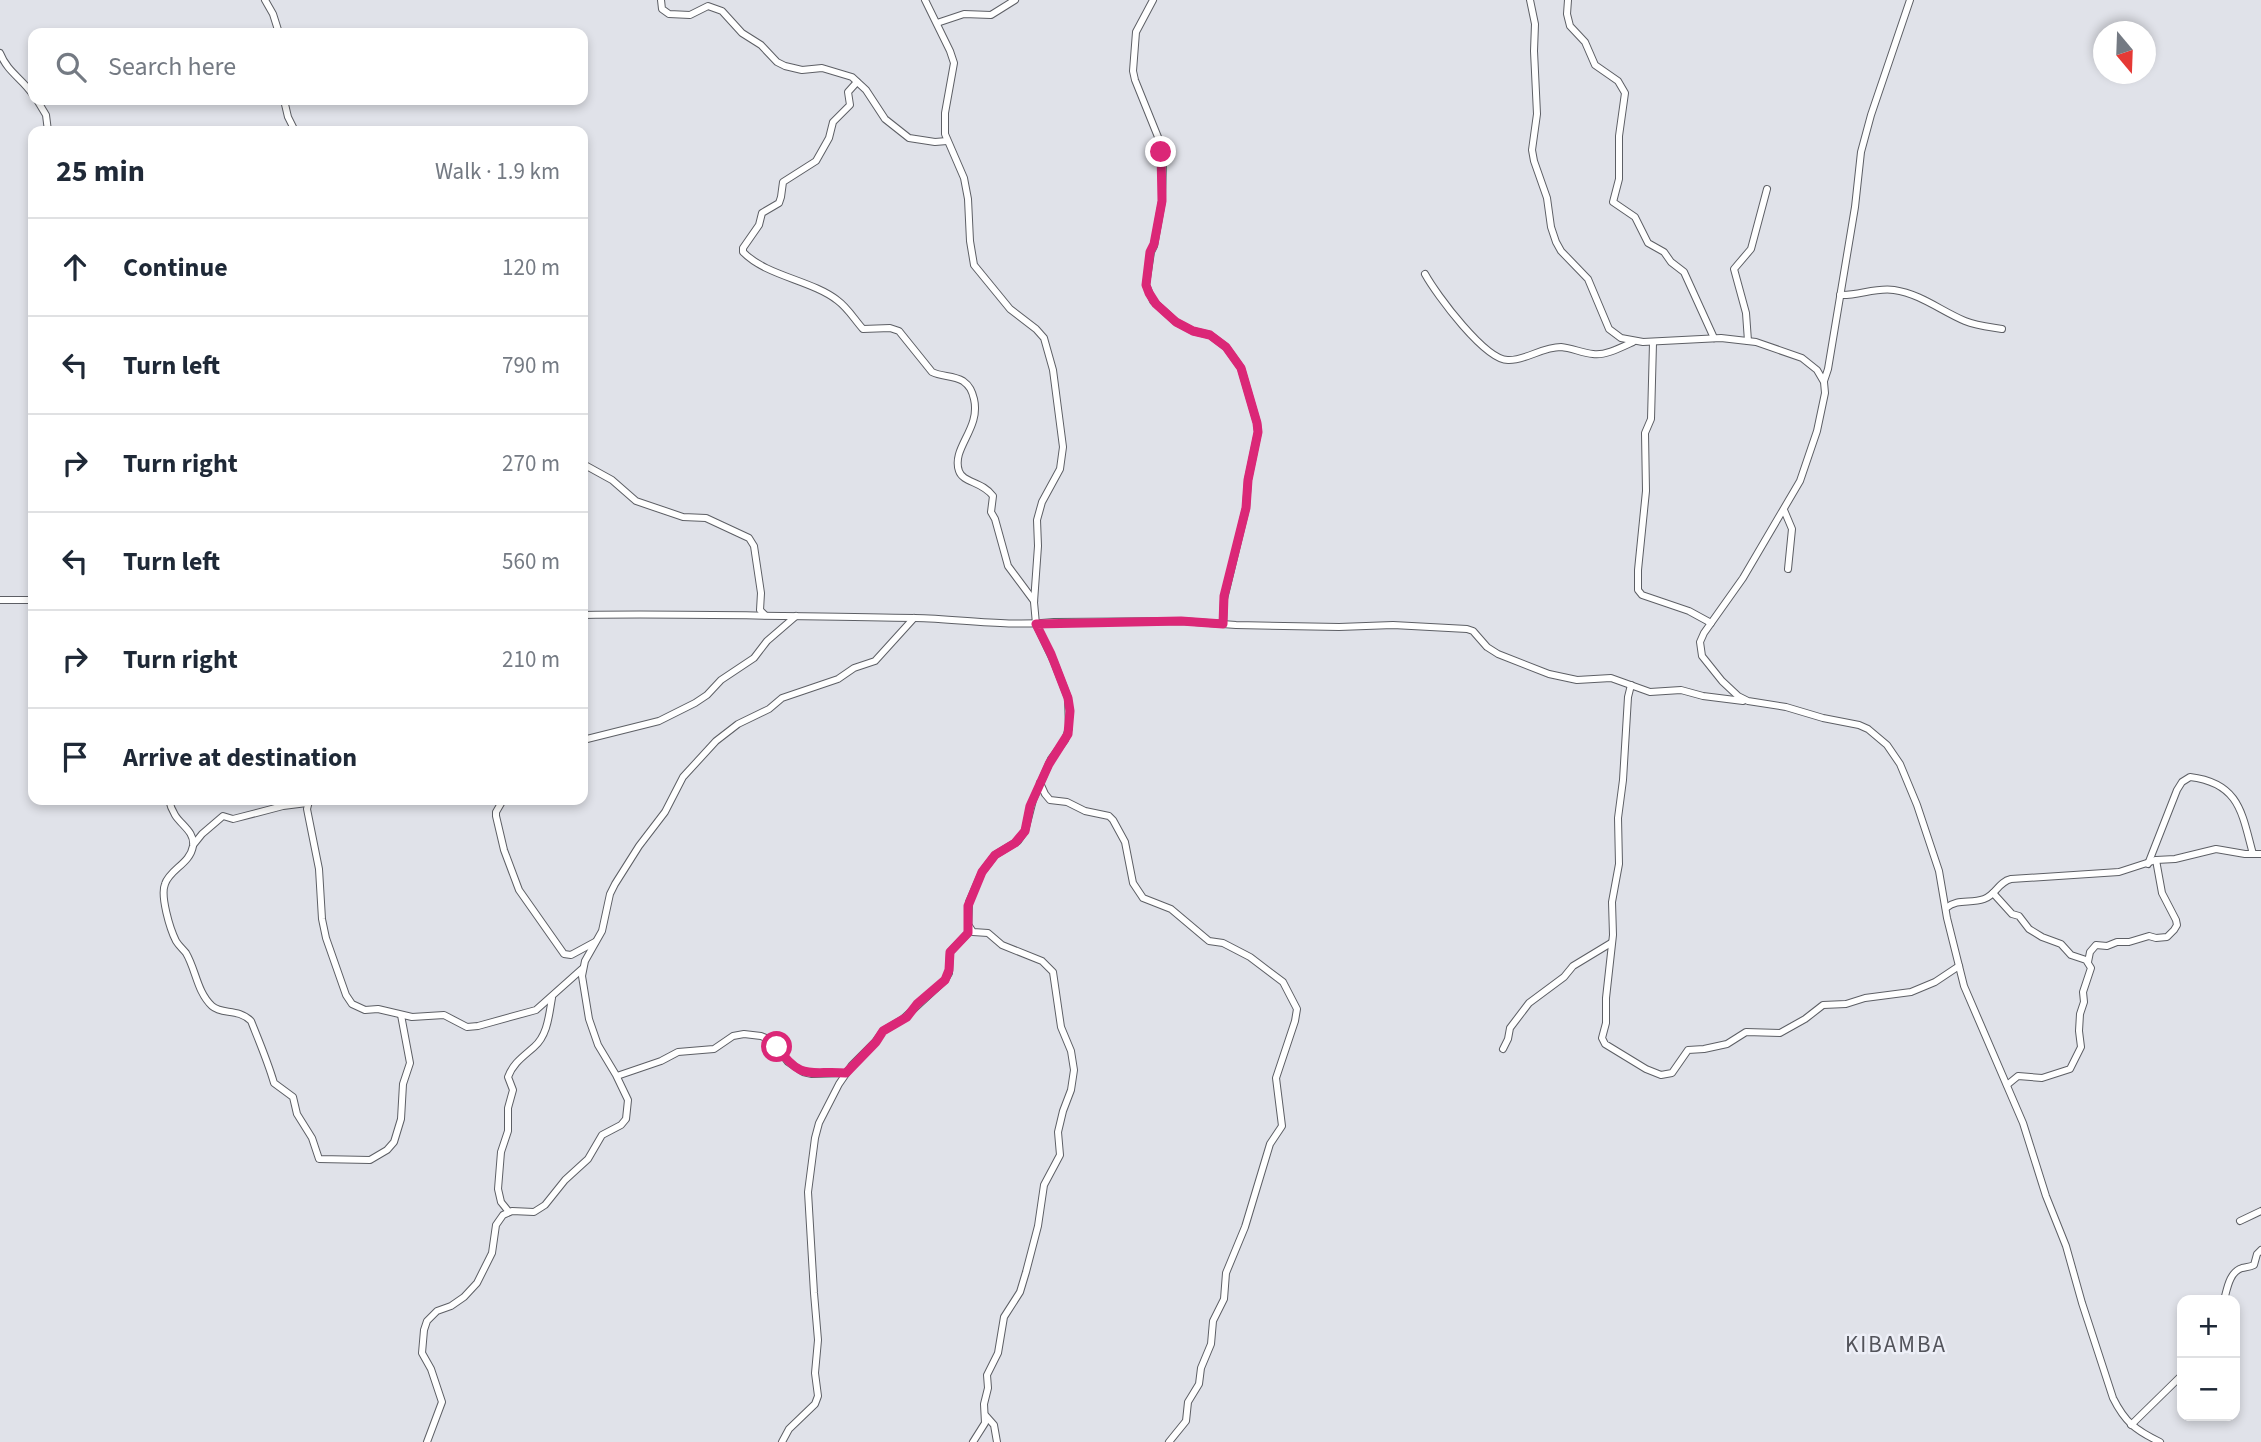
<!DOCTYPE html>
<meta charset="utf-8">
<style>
:root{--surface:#fff;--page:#f6f6f7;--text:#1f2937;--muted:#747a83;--line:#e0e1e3}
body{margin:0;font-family:"Source Sans 3",sans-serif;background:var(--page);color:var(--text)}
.controls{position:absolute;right:21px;bottom:21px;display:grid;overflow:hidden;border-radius:14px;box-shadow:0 4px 10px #0003}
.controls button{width:63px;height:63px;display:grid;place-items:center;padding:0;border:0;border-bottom:2px solid var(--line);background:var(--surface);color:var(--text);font:35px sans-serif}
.compass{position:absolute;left:2093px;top:21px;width:63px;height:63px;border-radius:50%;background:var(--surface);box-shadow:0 4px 10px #0003;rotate:161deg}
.stop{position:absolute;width:21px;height:21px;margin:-16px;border:5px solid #db2777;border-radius:50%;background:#fff}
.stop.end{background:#db2777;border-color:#fff;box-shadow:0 2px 7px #0008}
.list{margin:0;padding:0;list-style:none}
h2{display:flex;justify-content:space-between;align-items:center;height:91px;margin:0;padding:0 28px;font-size:30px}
h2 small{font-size:23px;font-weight:400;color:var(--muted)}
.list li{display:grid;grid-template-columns:46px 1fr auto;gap:21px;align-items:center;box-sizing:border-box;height:98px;padding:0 28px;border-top:2px solid var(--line)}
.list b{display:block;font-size:26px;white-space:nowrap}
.list em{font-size:23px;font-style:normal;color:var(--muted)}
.icon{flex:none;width:38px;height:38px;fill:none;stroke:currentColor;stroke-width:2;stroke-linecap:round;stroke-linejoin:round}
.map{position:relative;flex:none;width:2261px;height:1442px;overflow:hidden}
.search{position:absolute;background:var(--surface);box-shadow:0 4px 10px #0003;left:28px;top:28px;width:560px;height:77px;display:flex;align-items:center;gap:18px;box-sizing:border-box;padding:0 24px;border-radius:14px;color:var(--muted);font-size:26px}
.panel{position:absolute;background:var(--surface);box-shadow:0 4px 10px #0003;left:28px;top:126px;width:560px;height:679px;border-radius:14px}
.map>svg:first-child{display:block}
</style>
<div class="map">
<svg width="2261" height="1442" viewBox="0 0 2261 1442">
<rect width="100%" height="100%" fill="#e0e2e9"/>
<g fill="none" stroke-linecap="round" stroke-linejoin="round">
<defs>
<g id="minor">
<polyline points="265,0 273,14 279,33"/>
<polyline points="661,0 662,9 669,14 690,15 708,6 722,11 742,33 761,45 777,62 785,66 802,70 822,68 852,77 866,90 885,119 909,138 935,142 947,141"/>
<polyline points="1153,0 1136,32 1133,71 1135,80 1158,137 1163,160 1162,201 1154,246 1151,252 1146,285 1153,301 1176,322 1193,331 1210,335 1226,347 1241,368 1257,423 1258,432 1248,480 1246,508 1224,599 1223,624"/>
<path d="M1530,0l5,24 -1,27 3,63 -5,36 2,11 13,37 4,29 5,15 5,9 27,28 21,50 12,9 22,4 78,-4 35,4 46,16 15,12 7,12 1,11 -8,38 -17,50 -57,97 -39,55 -4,9 2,14 20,25 16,15 10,5 38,6 37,11 36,7 9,4 19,16 13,19 17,41 22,66 8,47 17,68 59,137 23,73 20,50 16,57 31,95c12,24 22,32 47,44"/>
<polyline points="1568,0 1567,14 1570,26 1585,42 1595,65 1618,81 1625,93 1619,136 1619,179 1613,202 1635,217 1648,243 1664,252 1671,262 1684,272 1714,338"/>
<polyline points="937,23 964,14 991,15 1015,0"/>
<path d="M0,53c8,20 22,25 33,42"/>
<path d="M857,82l-9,10 2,13 -17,17 -4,16 -13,23 -33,21 -2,15 -2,6 -17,10 -3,12 -16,23v4c23,24 68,28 94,48 11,8 17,19 26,29l27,-1 9,3 33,41c10,5 21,3 31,9 7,5 9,10 11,18 7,30 -23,49 -15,72 4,12 23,10 34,25l-2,16 4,7 13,47 26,35"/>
<polyline points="37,100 46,115 48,131"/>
<polyline points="284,100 288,117 295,131"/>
<path d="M1425,274c11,20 61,88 84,86 18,0 33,-13 52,-13 11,1 21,6 32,7 12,2 29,-7 40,-12"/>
<path d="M1840,295c18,1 36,-8 54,-5 27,4 47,21 71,31 12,5 25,6 37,8"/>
<polyline points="1748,341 1746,313 1734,269 1751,249 1767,189"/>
<polyline points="1653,343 1651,419 1645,433 1646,491 1638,570 1638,590 1642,595 1689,611 1711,623"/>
<polyline points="1824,381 1828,369 1855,207 1861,152 1871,115 1910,0"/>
<polyline points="583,464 612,480 636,501 683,517 706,518 749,538 754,546 761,593 760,610 765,615"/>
<polyline points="1784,510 1792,529 1788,569"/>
<polyline points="0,600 33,600"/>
<path d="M583,615c110,-2 221,2 332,3 46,1 93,9 139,4l127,-1 55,4 103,2 54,-2 74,4 6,2 14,16 11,7 51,20 28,6 34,-2 39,14 31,-2 22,6 40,5"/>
<polyline points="1631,685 1628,697 1623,780 1618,818 1619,864 1612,902 1613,935 1606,998 1606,1023 1602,1038 1605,1044 1646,1069 1661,1075 1672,1073 1688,1050 1704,1049 1727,1044 1746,1032 1780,1033 1805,1019 1823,1005 1846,1004 1865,998 1911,992 1935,982 1959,966"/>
<polyline points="583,740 659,721 695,703 707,695 721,680 754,658 767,641 796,616"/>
<polyline points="1040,783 1045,794 1050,800 1067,802 1085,811 1109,816 1113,820 1125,842 1133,883 1143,898 1171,909 1209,941 1223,943 1250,957 1283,982 1297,1009 1295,1021 1276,1078 1282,1126 1270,1144 1245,1227 1226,1273 1224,1299 1213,1321 1211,1344 1201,1368 1199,1384 1188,1402 1186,1421 1169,1442"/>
<path d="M169,800c1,5 3,10 6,15 6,10 20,17 18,31 -3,18 -23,23 -28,38 -5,12 5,45 11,57 3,5 7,8 10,12 10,17 11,39 26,53 10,9 26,2 39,15 8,20 17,41 23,62l19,14 4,17 15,24 7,21 51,1 17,-10 7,-8 7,-23 2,-35 7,-21 -9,-48"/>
<polyline points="319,800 309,801 307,809 319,869 322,919 326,938 346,995 352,1004 365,1010 378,1009 412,1017 444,1015 467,1027 478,1026 536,1010 582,969"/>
<polyline points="503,800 496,812 496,816 504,850 519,890 564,954 571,955 595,942"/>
<polyline points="194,844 202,834 223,816 233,819 283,806 307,803"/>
<path d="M2148,864l29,-74 5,-8 8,-5c50,6 52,37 63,77"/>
<polyline points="1993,893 2012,914 2019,916 2029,929 2042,937 2061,944 2071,955 2086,960 2091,968 2083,992 2084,1002 2080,1014 2079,1031 2081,1047 2070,1069 2042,1078 2018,1076 2007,1085"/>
<path d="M1946,908c12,-10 24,-4 38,-9 12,-4 14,-17 27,-20l108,-7 37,-12 19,-1 41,-10 29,5h16"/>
<polyline points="969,926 973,932 988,933 1002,945 1042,961 1053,972 1061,1027 1071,1051 1074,1070 1071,1090 1063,1111 1058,1132 1060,1155 1044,1185 1038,1226 1026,1272 1020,1292 1004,1317 998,1353 987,1375 988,1388 984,1404 985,1423 973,1442"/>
<polyline points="2088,962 2090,952 2096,945 2107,946 2117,942 2129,942 2149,936 2156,938 2167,937 2174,930 2177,925 2176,920 2162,893 2156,860"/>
<polyline points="1503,1049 1508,1039 1510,1028 1529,1003 1564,977 1573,966 1611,943"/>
<polyline points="617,1076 661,1061 678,1052 714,1049 733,1036 744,1034 761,1036 771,1040 788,1062 803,1072 812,1074 846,1073"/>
<path d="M509,1212l-8,-10 -3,-13 3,-37 7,-21v-23l5,-18 -5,-13c5,-14 16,-21 26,-30 14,-12 15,-33 18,-49"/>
<polyline points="2240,1221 2261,1211"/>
<path d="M2224,1300c3,-10 5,-28 18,-32 4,-1 8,-1 12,-3l3,-11 4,-4"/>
<polyline points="986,1416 994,1425 997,1442"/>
<polyline points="2131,1425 2182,1375"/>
<polyline points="427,1442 442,1402 431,1369 422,1353 424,1330 427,1321 437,1311 451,1306 464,1297 477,1283 492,1253 496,1225 503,1215 512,1211 534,1212 545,1205 565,1180 588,1159 602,1135 621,1125 626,1119 628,1100 616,1075 598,1045 589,1019 582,976 585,961 602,931 610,894 615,884 639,846 665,812 683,777 716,741 738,724 769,709 782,698 838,679 854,668 875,661 914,618"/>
<polyline points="782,1442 789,1429 815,1404 818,1396 815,1373 818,1340 814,1293 808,1192 815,1138 819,1123 839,1084 852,1065 875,1042 883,1031 903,1019 945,980 949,973 950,952 968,933 969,902 982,872 995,855 1018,841 1025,831 1033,800 1051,759 1065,740 1069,728 1068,698 1054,662 1036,624 1034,602 1038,546 1037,520 1042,502 1060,469 1063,447 1053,370 1044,338 1036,329 1010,309 974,265 970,241 968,199 964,178 945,134 945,113 954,63 950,51 925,0"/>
</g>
</defs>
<!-- minor casing -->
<use href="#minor" stroke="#5d5f65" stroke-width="8"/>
<!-- minor -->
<use href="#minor" stroke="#fff" stroke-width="6"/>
</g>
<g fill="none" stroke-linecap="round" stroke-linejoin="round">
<!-- route -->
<path stroke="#db2777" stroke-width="9" d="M777,1047c25,35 33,23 69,26l30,-31 7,-11 24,-14 10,-13 28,-24 4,-10 1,-18 18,-19v-27l14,-34 13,-17 20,-12 10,-12 5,-25 19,-42 19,-30 2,-23 -2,-13 -17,-44 -15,-30 145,-3 42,3 1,-28 22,-88 2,-28 10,-48 -1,-9 -16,-55 -15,-21 -16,-12 -17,-4 -17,-9 -20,-18 -7,-11 -3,-8 4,-33 4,-8 8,-43 -1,-49"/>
</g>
<g text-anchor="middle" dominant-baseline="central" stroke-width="5" stroke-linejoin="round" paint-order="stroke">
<!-- quarter labels -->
<g font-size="23" letter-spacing="2" fill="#53545b" stroke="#edeff7">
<text x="1896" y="1344">KIBAMBA</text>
</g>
</g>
</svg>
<div class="controls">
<button>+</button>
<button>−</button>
</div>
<svg class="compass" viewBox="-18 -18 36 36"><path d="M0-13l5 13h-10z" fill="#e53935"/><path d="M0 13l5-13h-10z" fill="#747a83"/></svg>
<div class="stop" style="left:777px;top:1047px"></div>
<div class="stop end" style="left:1161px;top:152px"></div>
<div class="search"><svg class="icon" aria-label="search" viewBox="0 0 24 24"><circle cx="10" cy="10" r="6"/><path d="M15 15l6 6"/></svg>Search here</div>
<section class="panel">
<h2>25 min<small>Walk · 1.9 km</small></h2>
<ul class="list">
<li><svg class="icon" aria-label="ahead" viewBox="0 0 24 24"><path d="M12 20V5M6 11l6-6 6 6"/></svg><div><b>Continue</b></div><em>120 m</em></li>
<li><svg class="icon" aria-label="left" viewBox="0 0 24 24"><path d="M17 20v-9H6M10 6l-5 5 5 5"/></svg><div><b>Turn left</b></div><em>790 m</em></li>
<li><svg class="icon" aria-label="right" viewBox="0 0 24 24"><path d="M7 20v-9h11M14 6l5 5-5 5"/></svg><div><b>Turn right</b></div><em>270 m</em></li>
<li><svg class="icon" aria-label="left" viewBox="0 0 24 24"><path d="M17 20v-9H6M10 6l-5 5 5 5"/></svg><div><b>Turn left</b></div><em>560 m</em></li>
<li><svg class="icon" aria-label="right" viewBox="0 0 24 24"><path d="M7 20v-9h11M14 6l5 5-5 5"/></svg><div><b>Turn right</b></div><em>210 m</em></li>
<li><svg class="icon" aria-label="arrive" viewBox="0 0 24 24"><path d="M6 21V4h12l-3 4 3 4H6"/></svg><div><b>Arrive at destination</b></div></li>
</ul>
</section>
</div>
